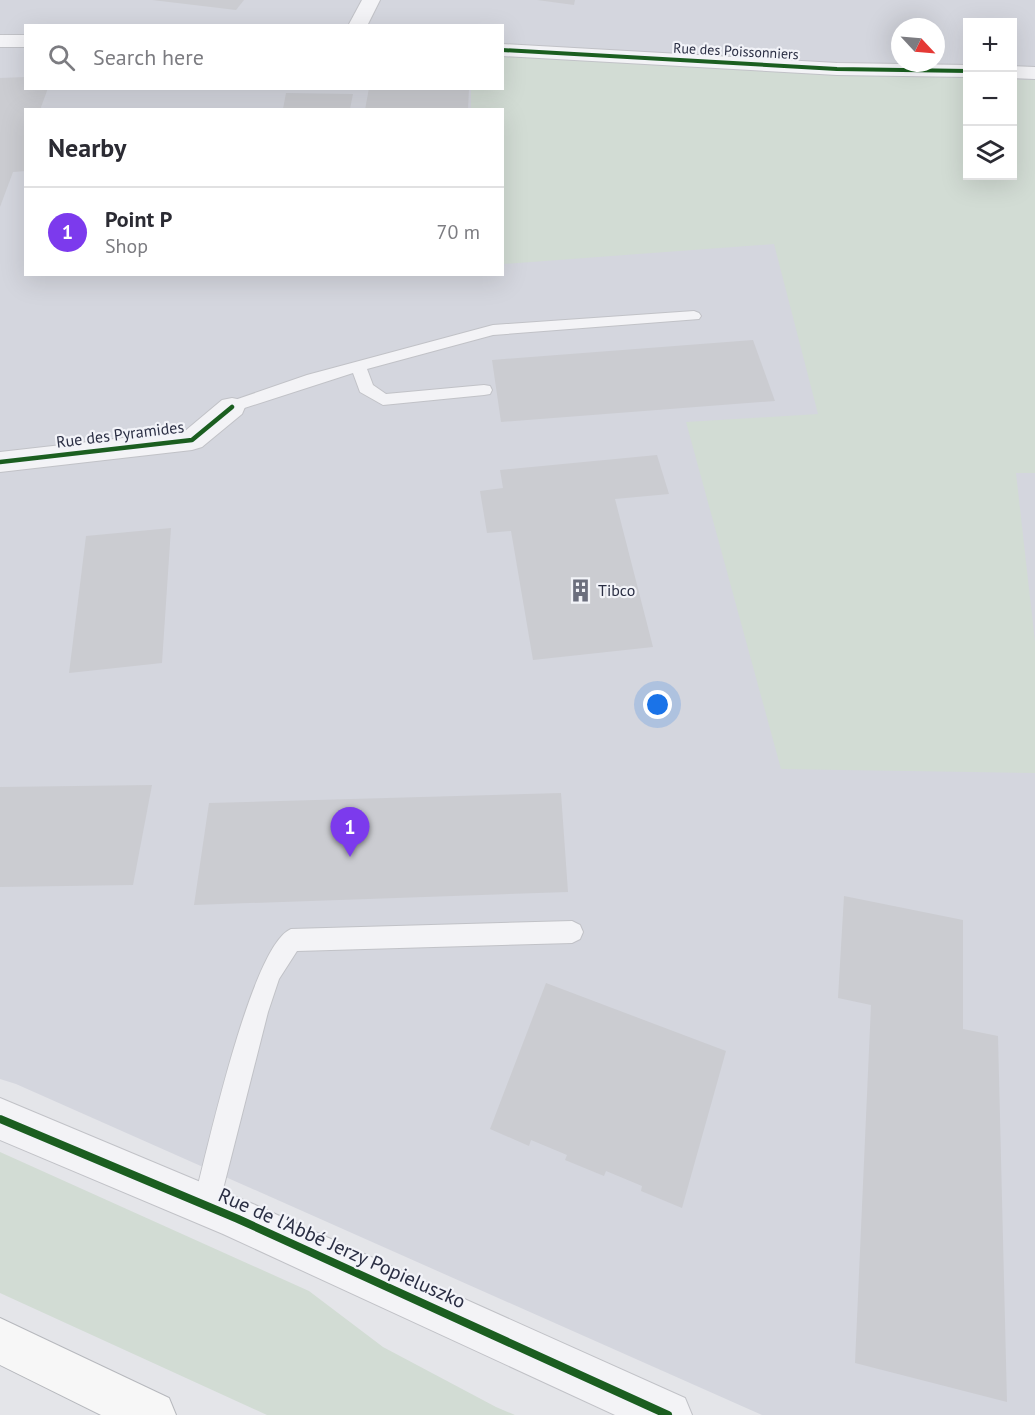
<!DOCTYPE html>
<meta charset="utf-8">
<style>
:root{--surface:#fff;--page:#f2f2f3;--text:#2b2b33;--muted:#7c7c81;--line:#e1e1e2;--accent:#7c3aed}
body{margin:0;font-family:"PT Sans",sans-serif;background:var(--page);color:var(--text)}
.controls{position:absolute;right:18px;top:18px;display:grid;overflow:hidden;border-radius:0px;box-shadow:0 6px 24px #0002}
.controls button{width:54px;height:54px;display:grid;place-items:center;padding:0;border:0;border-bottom:2px solid var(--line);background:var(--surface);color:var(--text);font:30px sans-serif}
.compass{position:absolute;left:891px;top:18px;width:54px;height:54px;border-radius:50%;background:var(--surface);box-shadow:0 6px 24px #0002;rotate:116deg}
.you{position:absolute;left:658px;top:705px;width:21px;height:21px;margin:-15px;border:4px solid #fff;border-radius:50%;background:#1a73e8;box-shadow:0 0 0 9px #1a73e833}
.badge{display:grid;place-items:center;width:39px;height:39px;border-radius:50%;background:var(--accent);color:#fff;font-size:20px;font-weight:700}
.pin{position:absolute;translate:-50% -50px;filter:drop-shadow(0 2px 3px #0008)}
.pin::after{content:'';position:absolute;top:32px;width:21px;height:18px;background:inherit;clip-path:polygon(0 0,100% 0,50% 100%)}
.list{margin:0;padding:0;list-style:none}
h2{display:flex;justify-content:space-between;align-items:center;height:78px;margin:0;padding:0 24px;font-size:26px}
h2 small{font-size:20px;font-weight:400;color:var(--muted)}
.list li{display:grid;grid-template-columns:39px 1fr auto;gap:18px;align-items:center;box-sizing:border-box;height:90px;padding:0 24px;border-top:2px solid var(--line)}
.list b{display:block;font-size:22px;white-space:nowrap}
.list p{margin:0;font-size:20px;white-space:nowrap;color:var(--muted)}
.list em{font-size:20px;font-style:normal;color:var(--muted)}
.icon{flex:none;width:33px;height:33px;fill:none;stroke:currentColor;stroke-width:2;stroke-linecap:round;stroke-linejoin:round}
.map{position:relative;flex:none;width:1035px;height:1415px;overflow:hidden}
.search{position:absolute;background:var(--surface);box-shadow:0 6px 24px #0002;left:24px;top:24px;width:480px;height:66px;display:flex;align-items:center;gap:15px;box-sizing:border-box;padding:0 21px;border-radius:0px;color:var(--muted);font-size:22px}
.panel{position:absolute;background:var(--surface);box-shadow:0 6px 24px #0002;left:24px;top:108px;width:480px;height:168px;border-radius:0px}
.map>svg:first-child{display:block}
</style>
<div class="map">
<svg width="1035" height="1415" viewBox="0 0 1035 1415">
<rect width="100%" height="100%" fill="#e4e5e9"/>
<!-- built -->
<path fill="#d4d6de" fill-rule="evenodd" d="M0,0h1035v1415h-273l-746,-331 -16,-5zM968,22h44v154h-44zM26,26h476v62h-476zM900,27h36v36h-36zM26,110h476v164h-476z"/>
<!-- green -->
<g fill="#d2dcd4">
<polygon points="503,55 967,77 968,176 1012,176 1013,79 1035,80 1035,473 1016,473 1035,642 1035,773 781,769 686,422 818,414 774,244 503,264 502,110 471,110 471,89 502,88"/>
<polygon points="0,1152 309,1291 383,1347 496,1407 515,1415 267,1415 0,1293"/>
</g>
<!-- building -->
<g fill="#cbccd1">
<polygon points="152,0 244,0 236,10"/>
<polygon points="537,0 575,0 574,5"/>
<polygon points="26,77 26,88 48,88 40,110 26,110 26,171 13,172 0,207 0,78"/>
<polygon points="369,88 469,88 468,110 365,110"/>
<polygon points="286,93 353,94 350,109 283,109"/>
<polygon points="753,340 775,401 501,422 492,360"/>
<polygon points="657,455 669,494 615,499 653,647 533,660 511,531 487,533 480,491 503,488 500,470"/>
<polygon points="171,528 162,663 69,673 86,536"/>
<polygon points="152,785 133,885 0,887 0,787"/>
<polygon points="561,793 568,892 194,905 209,803"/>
<polygon points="844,896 963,920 963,1029 998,1036 1007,1402 855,1363 871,1005 838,998"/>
<polygon points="546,983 726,1051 682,1208 641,1191 642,1186 606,1171 604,1176 565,1160 567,1155 531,1140 529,1146 490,1129"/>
</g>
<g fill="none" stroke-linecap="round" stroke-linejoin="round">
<defs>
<g id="service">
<polygon points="694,311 699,313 701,316 699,319 493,335 367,369 373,385 386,394 484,385 490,386 492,390 490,394 484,395 383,405 360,392 353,373 232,412 226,411 224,407 226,403 307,375 493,325"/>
<path d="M572,921l8,4 3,7 -3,7 -8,4 -275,8 -18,28 -11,33 -49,193 -4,9 -9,4 -9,-4 -4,-9c13,-48 58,-260 98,-276z"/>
</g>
<g id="minor">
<polygon points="362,0 380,0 367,26 348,26"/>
<rect x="0" y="35" width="26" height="12"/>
<polygon points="502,44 837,63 968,65 968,77 837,75 502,56"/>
<polygon points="1012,66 1035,67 1035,79 1012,78"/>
<polygon points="232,398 242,400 245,407 242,414 202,447 192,450 0,472 0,452 185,431 222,400"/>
<polygon points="0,1098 253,1204 685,1398 692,1415 615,1415 223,1234 0,1140"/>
</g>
<polygon id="trunk" points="0,1318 169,1398 176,1415 101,1415 0,1365"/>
</defs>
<!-- service casing -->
<use href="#service" stroke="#c1c2c7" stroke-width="2"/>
<!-- minor casing -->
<use href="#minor" stroke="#c1c2c7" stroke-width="2"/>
<!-- trunk casing -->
<use href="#trunk" stroke="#b6b8bd" stroke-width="2"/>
<!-- service -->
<use href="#service" fill="#f3f3f6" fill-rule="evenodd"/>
<!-- minor -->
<use href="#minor" fill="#f3f3f6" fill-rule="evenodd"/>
<!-- trunk -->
<use href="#trunk" fill="#f7f7f7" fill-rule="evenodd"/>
<defs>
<polyline id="cycleway-far2" points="502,50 837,69 968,71"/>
<polyline id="cycleway-far1" points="0,462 192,440 232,407"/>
<polyline id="cycleway" points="0,1119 238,1219 668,1415"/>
</defs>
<!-- cycleway-far2 casing -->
<use href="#cycleway-far2" stroke="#f2f3f8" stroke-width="6"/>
<!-- cycleway-far1 casing -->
<use href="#cycleway-far1" stroke="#f2f3f8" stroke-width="8"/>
<!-- cycleway casing -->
<use href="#cycleway" stroke="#f2f3f8" stroke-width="11"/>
<!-- cycleway-far2 -->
<use href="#cycleway-far2" stroke="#1b5e20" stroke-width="4"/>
<!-- cycleway-far1 -->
<use href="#cycleway-far1" stroke="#1b5e20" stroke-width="4.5"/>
<!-- cycleway -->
<use href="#cycleway" stroke="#1b5e20" stroke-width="8"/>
</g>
<!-- icons -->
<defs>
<symbol id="building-bare" viewBox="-9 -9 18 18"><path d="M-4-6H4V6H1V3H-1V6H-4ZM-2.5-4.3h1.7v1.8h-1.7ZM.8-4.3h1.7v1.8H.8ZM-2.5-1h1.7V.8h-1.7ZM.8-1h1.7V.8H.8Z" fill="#6b6e7d" stroke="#f2f3f8" stroke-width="2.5" paint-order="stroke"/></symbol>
</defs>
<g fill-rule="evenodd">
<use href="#building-bare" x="564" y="574" width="33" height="33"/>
</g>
<g text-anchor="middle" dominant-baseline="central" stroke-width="4.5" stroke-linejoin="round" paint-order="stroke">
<!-- far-street labels -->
<g font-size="14" fill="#2a2e43" stroke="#f2f3f8">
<text transform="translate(736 51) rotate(3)">Rue des Poissonniers</text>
</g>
<!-- street labels -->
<g font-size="16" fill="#2a2e43" stroke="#f2f3f8">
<text transform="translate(120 434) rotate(-7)">Rue des Pyramides</text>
</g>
<!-- poi labels -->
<g font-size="16" fill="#2a2e43" stroke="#f2f3f8" text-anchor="start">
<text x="598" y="590">Tibco</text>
</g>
<!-- near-street labels -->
<g font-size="20" fill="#2a2e43" stroke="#f2f3f8">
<text transform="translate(342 1248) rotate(24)">Rue de l'Abbé Jerzy Popieluszko</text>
</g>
</g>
</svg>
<div class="controls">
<button>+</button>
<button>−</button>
<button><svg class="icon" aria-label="layers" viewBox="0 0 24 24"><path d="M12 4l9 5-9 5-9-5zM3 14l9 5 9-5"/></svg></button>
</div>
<svg class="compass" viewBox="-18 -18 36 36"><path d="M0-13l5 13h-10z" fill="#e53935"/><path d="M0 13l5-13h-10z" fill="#7c7c81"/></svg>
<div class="you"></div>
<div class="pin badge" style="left:350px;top:857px">1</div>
<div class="search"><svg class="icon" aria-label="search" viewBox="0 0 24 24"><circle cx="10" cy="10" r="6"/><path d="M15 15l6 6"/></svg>Search here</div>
<section class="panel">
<h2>Nearby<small></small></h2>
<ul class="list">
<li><span class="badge">1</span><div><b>Point P</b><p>Shop</p></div><em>70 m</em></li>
</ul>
</section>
</div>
